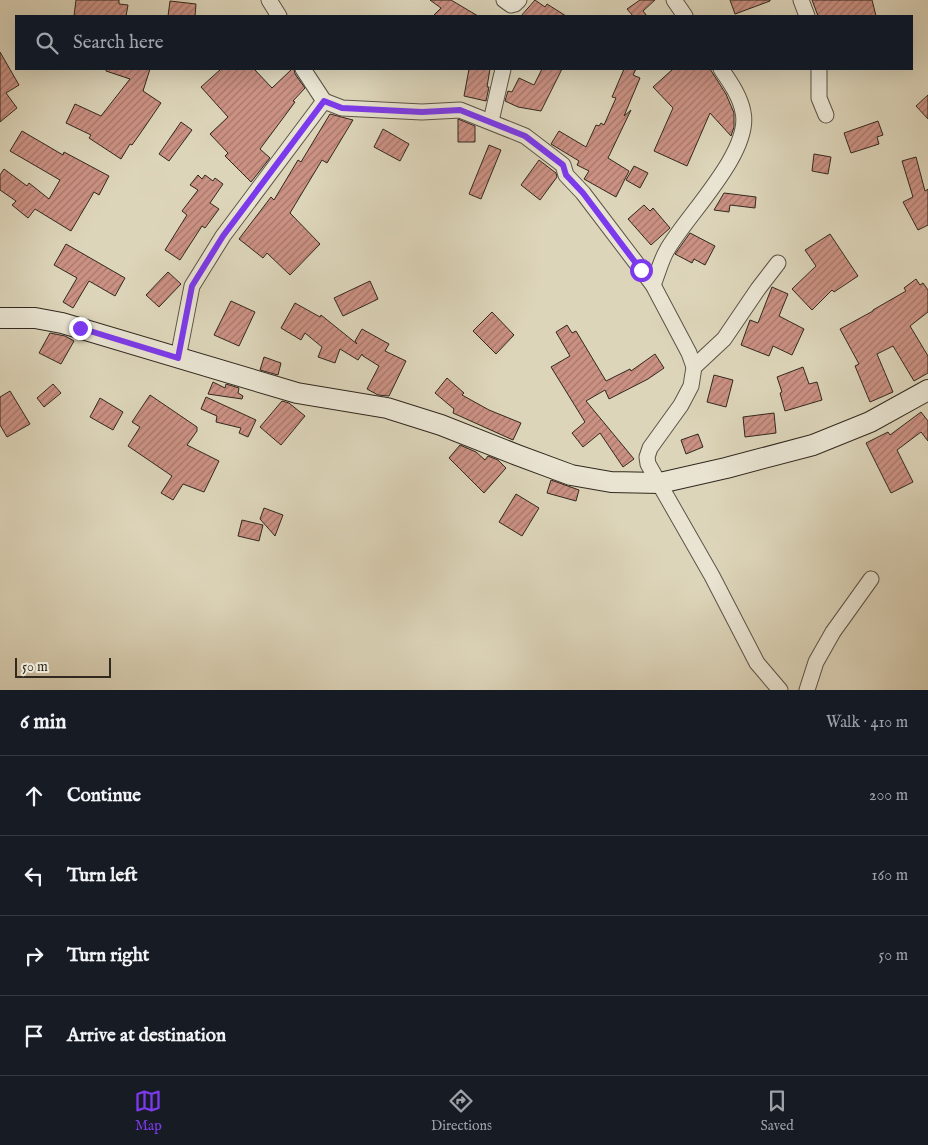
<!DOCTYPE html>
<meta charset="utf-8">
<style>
:root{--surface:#171b24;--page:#242831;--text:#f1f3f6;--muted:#9ea1a6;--line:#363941;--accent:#7c3aed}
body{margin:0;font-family:"IM FELL English",serif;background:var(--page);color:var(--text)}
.scale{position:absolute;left:15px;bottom:12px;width:96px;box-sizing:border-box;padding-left:5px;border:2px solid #31281e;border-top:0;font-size:14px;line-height:18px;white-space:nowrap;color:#31281e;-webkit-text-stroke:4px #e9e4d2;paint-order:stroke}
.stop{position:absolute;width:15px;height:15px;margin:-11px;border:4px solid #7c3aed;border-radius:50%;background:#fff}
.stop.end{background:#7c3aed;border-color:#fff;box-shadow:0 1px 5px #0008}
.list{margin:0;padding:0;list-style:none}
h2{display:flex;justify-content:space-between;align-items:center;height:65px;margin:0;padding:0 20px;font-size:21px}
h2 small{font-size:16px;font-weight:400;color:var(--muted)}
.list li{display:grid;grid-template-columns:32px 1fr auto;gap:15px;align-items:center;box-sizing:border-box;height:80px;padding:0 20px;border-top:1px solid var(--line)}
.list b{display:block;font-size:19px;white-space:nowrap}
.list em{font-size:16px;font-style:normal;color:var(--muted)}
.icon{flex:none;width:28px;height:28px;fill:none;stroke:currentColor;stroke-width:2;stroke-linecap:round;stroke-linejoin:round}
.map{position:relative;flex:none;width:928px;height:690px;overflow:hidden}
.search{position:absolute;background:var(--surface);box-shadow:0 5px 20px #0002;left:15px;right:15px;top:15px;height:55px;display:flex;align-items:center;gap:12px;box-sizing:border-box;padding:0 18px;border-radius:0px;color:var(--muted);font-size:19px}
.sheet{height:385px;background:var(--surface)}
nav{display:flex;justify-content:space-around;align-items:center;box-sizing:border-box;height:70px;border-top:1px solid var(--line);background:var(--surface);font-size:14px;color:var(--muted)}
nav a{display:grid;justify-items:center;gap:2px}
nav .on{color:var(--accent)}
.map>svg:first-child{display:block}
</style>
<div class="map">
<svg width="928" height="690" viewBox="0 0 928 690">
<defs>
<pattern id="building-hatch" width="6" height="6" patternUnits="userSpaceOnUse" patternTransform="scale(1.25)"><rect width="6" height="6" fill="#cb9183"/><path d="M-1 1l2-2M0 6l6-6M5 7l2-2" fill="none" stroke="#a5766b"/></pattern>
</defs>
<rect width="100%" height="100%" fill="#ddd5ba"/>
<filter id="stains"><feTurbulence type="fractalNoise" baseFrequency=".004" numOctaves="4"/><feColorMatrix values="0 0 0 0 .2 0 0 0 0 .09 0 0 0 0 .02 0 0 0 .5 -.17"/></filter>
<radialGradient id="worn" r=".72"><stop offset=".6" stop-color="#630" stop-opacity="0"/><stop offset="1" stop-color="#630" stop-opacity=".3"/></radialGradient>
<!-- building -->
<g fill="url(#building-hatch)" stroke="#31281e">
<polygon points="76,0 119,0 119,4 128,5 126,16 74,16"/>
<polygon points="430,0 451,0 478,16 433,16 441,8"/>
<polygon points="535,0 545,7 547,4 566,16 521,16"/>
<polygon points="640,0 655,0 643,11 647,16 633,16 627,9"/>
<polygon points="730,0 770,0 770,1 735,14"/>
<polygon points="812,0 872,0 876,16 818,16"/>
<polygon points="170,1 196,4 195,16 168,16"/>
<polygon points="0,52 19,85 6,93 17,108 0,122"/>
<polygon points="106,69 150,69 143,91 161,103 144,128 132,145 130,144 121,159 89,138 91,135 66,123 75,104 101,116 130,79 106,71"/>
<polygon points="221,69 254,69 272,88 292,69 294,69 295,74 305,88 293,101 295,102 260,149 270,158 251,182 225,156 228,153 210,134 228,117 201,87"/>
<polygon points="469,69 490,69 487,87 489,87 486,101 464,96"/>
<polygon points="542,69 562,69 541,111 518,107 505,101 508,91 512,92 519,78 534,85"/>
<polygon points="624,69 636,69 633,75 640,78 624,116 631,110 608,158 629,171 616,197 584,179 589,171 577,165 579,161 551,144 559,131 586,147 596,125 599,126 601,123 604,125 616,98 612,97"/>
<polygon points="673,69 710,69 726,94 734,113 734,127 731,136 710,113 687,166 654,151 673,108 653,87"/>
<polygon points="928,95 928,119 916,106"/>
<polygon points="330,114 353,120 327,163 322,160 290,213 320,244 290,275 267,253 263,258 239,239 271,197 274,200 298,160 301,162"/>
<polygon points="458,119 475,126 475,142 458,142"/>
<polygon points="878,121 883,135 877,137 879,144 851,153 844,133"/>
<polygon points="181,122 192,130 169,161 159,154"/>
<polygon points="383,129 409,144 400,161 374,147"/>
<polygon points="22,131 63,155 64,152 109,176 99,195 94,192 71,231 35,209 28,218 12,205 16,201 0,190 0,175 4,169 27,186 29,183 49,199 60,180 10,151"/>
<polygon points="489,145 501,150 481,199 469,194"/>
<polygon points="814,154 831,157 828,174 812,171"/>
<polygon points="916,157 925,191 928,189 928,225 918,230 903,202 913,197 902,161"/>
<polygon points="539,160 556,173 557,177 540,200 521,185"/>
<polygon points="634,166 648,173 640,188 626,180"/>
<polygon points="198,175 202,179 205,175 213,181 215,178 223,184 210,203 219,209 205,228 202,226 180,260 165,250 187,215 182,211 198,190 190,185"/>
<polygon points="724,193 756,197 755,208 730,205 729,212 714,210"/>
<polygon points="644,205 650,211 653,208 670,228 651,245 628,219"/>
<polygon points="690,233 715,246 705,265 694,259 692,263 675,254"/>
<polygon points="830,234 858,276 834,292 832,290 812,310 792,289 816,266 805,250"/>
<polygon points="66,244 125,278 115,296 89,281 73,308 63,302 77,278 54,265"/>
<polygon points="168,272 181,284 159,307 146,295"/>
<polygon points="916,279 920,285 923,283 928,290 928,312 910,326 928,356 928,373 914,381 893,346 877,354 893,392 870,402 855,366 859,364 840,329 873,311 873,310 906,291 904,288"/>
<polygon points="370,281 378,299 343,316 334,298"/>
<polygon points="772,287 788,294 779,316 804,329 792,355 773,346 769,356 741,345 750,320 758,323"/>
<polygon points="231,301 255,312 239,346 214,335"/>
<polygon points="295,303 320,317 321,315 357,344 355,341 362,329 389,344 385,351 406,361 389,396 378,395 367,389 379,366 363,356 362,354 358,360 340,349 335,363 318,357 322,347 305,333 301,340 281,328"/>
<polygon points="492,312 514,335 496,354 473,331"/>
<polygon points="567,325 572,333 576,331 606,381 630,369 631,371 655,354 664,368 648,379 609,399 605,390 586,401 634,459 623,467 600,433 583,447 572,433 585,422 551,367 570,356 556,332"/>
<polygon points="50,333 65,336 74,341 61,364 39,353"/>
<polygon points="264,357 281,363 278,375 260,370"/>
<polygon points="803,367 809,384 817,382 822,400 785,411 780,393 782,392 777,377"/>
<polygon points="714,375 733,380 726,407 707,402"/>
<polygon points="447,378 464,393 462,395 489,410 521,423 513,440 453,413 454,409 435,393"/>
<polygon points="213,382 225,388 226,384 239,388 238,393 243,396 242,399 208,394"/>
<polygon points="53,384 61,393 44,407 37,398"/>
<polygon points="10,391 30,424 7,437 0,425 0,397"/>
<polygon points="150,395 197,427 197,431 187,445 219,461 204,492 183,484 173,500 161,493 172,476 128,446 140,427 132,422"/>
<polygon points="206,397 256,420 248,437 239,433 241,428 216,422 217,416 201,409"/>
<polygon points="100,398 123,412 113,430 90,417"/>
<polygon points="282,401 289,403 305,416 281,445 260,427"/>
<polygon points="921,412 928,421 928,441 921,432 897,450 913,482 891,493 866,443 888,432 890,435"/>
<polygon points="774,413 776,433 745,437 743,417"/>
<polygon points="698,434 703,447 686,454 681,440"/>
<polygon points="460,445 476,452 485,460 488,456 498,460 506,468 484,493 449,458"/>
<polygon points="551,480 579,490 576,501 547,493"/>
<polygon points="516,494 539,508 522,536 499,522"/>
<polygon points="264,508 283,515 275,536 260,519"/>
<polygon points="242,520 263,525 259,541 238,536"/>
</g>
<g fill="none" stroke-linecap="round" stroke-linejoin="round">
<defs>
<g id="street">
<polyline points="269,0 279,16"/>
<polyline points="504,0 511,5 515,4 519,0"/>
<polyline points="674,0 685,16"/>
<polyline points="801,0 807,16"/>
<polyline points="303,69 324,101 342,108 422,112 460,110 525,136 563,165 566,175 583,193 653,285 689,353 694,367 691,386 681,405 650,448 647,457 648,464 712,576 757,663 780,690"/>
<polyline points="819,69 819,98 826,115"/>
<polyline points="491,121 503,69"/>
<path d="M653,285c5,-12 8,-25 14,-35 19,-34 85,-98 76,-138 -3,-16 -13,-30 -22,-43"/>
<polyline points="178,358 192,286 223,236 324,101"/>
<polyline points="694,367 724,339 758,289 778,263"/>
<polyline points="807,690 816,662 833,632 871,579"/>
</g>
<polyline id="secondary" points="0,318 35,318 62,323 297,393 387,408 441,425 517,455 571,475 611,482 660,483 726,468 813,445 870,422 928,390"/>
</defs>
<!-- street casing -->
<use href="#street" stroke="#5c5345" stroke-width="17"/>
<!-- secondary casing -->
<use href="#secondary" stroke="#31281e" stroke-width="22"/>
<!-- street -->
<use href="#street" stroke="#e9e4d2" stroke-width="15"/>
<!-- secondary -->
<use href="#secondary" stroke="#e9e4d2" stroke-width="20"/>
</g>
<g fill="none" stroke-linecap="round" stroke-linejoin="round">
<!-- route -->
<polyline stroke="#7c3aed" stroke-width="6" points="80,328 178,358 192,286 223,236 324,101 342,108 422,112 460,110 525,136 563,165 566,175 583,193 641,270"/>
</g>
<rect width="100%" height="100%" filter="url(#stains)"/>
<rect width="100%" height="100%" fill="url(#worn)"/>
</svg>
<div class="scale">50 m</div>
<div class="stop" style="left:641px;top:270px"></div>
<div class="stop end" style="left:80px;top:328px"></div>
<div class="search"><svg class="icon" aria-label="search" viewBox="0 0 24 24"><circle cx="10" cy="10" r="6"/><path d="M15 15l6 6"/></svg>Search here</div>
</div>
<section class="sheet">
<h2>6 min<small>Walk · 410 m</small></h2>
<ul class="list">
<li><svg class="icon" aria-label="ahead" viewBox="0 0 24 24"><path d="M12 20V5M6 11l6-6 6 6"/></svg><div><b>Continue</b></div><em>200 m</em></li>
<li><svg class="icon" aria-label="left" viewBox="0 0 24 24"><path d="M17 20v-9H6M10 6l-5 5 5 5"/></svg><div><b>Turn left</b></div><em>160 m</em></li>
<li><svg class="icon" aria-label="right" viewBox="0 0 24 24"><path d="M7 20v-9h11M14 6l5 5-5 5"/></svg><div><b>Turn right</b></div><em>50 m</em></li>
<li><svg class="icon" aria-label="arrive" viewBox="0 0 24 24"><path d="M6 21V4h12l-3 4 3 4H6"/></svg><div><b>Arrive at destination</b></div></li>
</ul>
</section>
<nav>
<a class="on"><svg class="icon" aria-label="map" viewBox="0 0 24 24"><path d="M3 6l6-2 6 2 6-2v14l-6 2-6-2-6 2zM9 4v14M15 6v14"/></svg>Map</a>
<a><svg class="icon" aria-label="directions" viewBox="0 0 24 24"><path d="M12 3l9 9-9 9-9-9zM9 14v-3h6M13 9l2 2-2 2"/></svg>Directions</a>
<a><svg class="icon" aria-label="saved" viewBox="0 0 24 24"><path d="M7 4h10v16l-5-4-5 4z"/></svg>Saved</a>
</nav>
